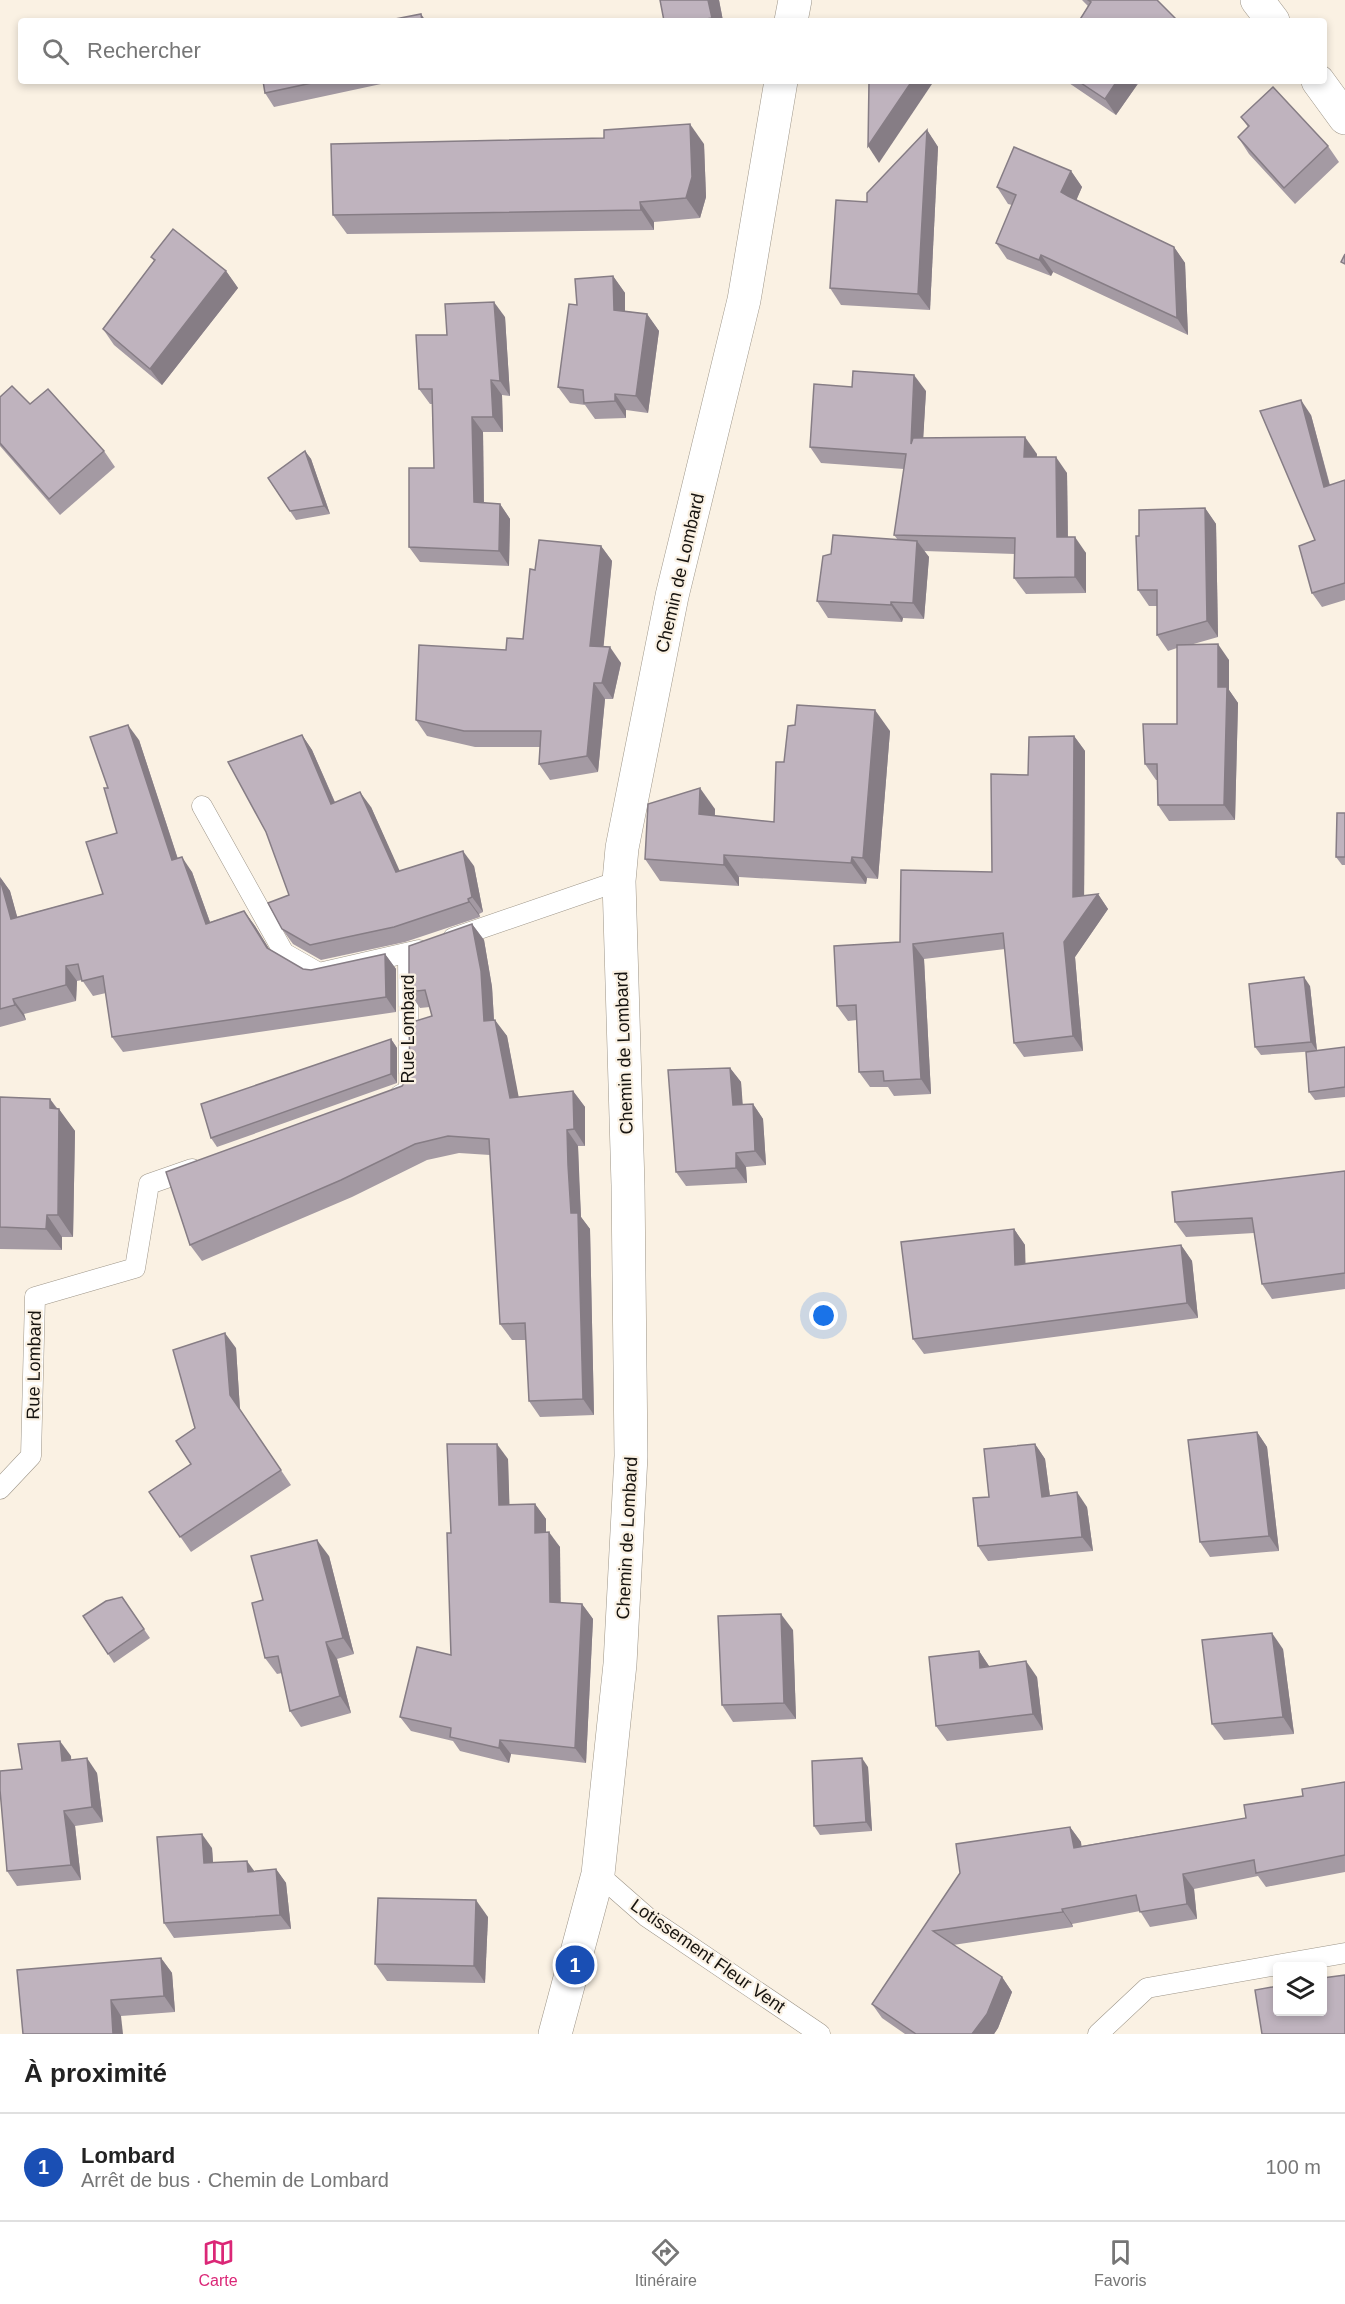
<!DOCTYPE html>
<html lang="fr">
<meta charset="utf-8">
<style>
:root{--surface:#fff;--page:#f2f2f2;--text:#222;--muted:#767676;--line:#e0e0e0;--accent:#db2777}
body{margin:0;font-family:Arial,sans-serif;background:var(--page);color:var(--text)}
.controls{position:absolute;right:18px;bottom:18px;display:grid;overflow:hidden;border-radius:6px;box-shadow:0 3px 9px #0003}
.controls button{width:54px;height:54px;display:grid;place-items:center;padding:0;border:0;border-bottom:2px solid var(--line);background:var(--surface);color:var(--text);font:30px sans-serif}
.you{position:absolute;left:824px;top:1316px;width:21px;height:21px;margin:-15px;border:4px solid #fff;border-radius:50%;background:#1a73e8;box-shadow:0 0 0 9px #1a73e833}
.badge{display:grid;place-items:center;width:39px;height:39px;border-radius:50%;background:var(--accent);color:#fff;font-size:20px;font-weight:700}
.pin{position:absolute;translate:-50% -50%;border:3px solid #fff;box-shadow:0 2px 6px #0006}
.list{margin:0;padding:0;list-style:none}
h2{display:flex;justify-content:space-between;align-items:center;height:78px;margin:0;padding:0 24px;font-size:26px}
h2 small{font-size:20px;font-weight:400;color:var(--muted)}
.list li{display:grid;grid-template-columns:39px 1fr auto;gap:18px;align-items:center;box-sizing:border-box;height:108px;padding:0 24px;border-top:2px solid var(--line)}
.list b{display:block;font-size:22px;white-space:nowrap}
.list p{margin:0;font-size:20px;white-space:nowrap;color:var(--muted)}
.list em{font-size:20px;font-style:normal;color:var(--muted)}
.icon{flex:none;width:33px;height:33px;fill:none;stroke:currentColor;stroke-width:2;stroke-linecap:round;stroke-linejoin:round}
.map{position:relative;flex:none;width:1345px;height:2034px;overflow:hidden}
.search{position:absolute;background:var(--surface);box-shadow:0 3px 9px #0003;left:18px;right:18px;top:18px;height:66px;display:flex;align-items:center;gap:15px;box-sizing:border-box;padding:0 21px;border-radius:6px;color:var(--muted);font-size:22px}
.sheet{height:186px;background:var(--surface)}
nav{display:flex;justify-content:space-around;align-items:center;box-sizing:border-box;height:84px;border-top:2px solid var(--line);background:var(--surface);font-size:16px;color:var(--muted)}
nav a{display:grid;justify-items:center;gap:3px}
nav .on{color:var(--accent)}
.map>svg:first-child{display:block}
</style>
<div class="map">
<svg width="1345" height="2034" viewBox="0 0 1345 2034">
<rect width="100%" height="100%" fill="#faf1e3"/>
<g fill="none" stroke-linecap="round" stroke-linejoin="round">
<defs>
<g id="service">
<polyline points="202,806 284,953 319,973 419,950"/>
<polyline points="453,938 619,881"/>
<polyline points="400,1095 409,1091 408,954"/>
<polyline points="0,1489 31,1456 35,1297 135,1268 149,1184 192,1169"/>
<polyline points="598,1874 647,1917 820,2034"/>
<polyline points="1098,2034 1147,1988 1345,1953"/>
</g>
<g id="minor">
<polyline points="1257,0 1273,21"/>
<polyline points="1318,81 1345,118"/>
</g>
<g id="tertiary">
<polyline points="791,21 795,0"/>
<polyline points="555,2034 598,1874 620,1664 631,1456 628,1185 619,881 622,848 672,596 744,300 781,81"/>
</g>
</defs>
<!-- service casing -->
<use href="#service" stroke="#9d9588" stroke-width="21"/>
<!-- minor casing -->
<use href="#minor" stroke="#9d9588" stroke-width="34"/>
<!-- tertiary casing -->
<use href="#tertiary" stroke="#9d9588" stroke-width="34"/>
<!-- service -->
<use href="#service" stroke="#fff" stroke-width="20"/>
<!-- minor -->
<use href="#minor" stroke="#fff" stroke-width="33"/>
<!-- tertiary -->
<use href="#tertiary" stroke="#fff" stroke-width="33"/>
</g>
<!-- wall -->
<g fill="#a49aa3">
<polygon points="719,0 723,21 664,21"/>
<polygon points="1082,0 1157,0 1178,21 1079,21 1088,6"/>
<polygon points="263,81 395,81 274,107 265,93"/>
<polygon points="1066,81 1142,81 1137,85 1116,115"/>
<polygon points="1241,117 1328,146 1339,162 1295,204 1249,154 1238,137 1248,127"/>
<polygon points="927,130 938,147 930,310 841,305 830,288 867,202"/>
<polygon points="704,144 706,197 700,218 654,222 654,230 347,234 333,215"/>
<polygon points="1071,171 1082,187 1076,200 1174,247 1185,263 1188,335 1053,272 1051,276 1007,259 996,243 1012,205 1008,204 997,187"/>
<polygon points="151,257 226,271 238,288 162,385 114,345 103,329 154,261"/>
<polygon points="613,276 625,293 625,311 647,314 659,331 648,413 626,410 626,418 595,419 585,405 570,403 558,387 577,305"/>
<polygon points="505,317 510,396 502,395 503,432 483,432 484,503 500,504 510,519 509,566 420,562 409,547 434,468 432,404 430,404 419,389"/>
<polygon points="926,391 923,438 1037,454 1036,457 1067,473 1068,537 1086,553 1086,593 1026,594 1014,578 1015,554 924,551 929,557 924,619 903,618 902,622 828,618 817,601 831,554 898,540 894,535 904,469 821,463 810,447"/>
<polygon points="0,397 104,451 115,467 60,515 0,446"/>
<polygon points="1311,415 1330,485 1345,480 1345,600 1322,607 1312,593 1315,540"/>
<polygon points="305,451 311,459 330,514 296,520 268,478"/>
<polygon points="1205,508 1216,524 1218,637 1190,645 1229,660 1229,690 1238,703 1235,820 1169,821 1158,805 1158,780 1156,780 1145,764 1177,724 1177,648 1168,651 1157,635 1157,606 1149,606 1138,590 1139,536"/>
<polygon points="601,546 612,561 603,647 621,663 613,699 605,699 598,772 550,780 539,764 540,747 475,747 427,736 416,720 506,650 523,639 535,570"/>
<polygon points="890,731 878,879 867,878 866,884 739,877 739,886 660,881 645,859 715,809 715,816 774,822 784,762"/>
<polygon points="302,735 312,750 335,802 371,807 399,871 474,866 483,912 479,914 480,917 405,942 321,960 293,944 282,929 289,895"/>
<polygon points="1074,736 1085,751 1084,896 1098,894 1108,909 1075,957 1083,1051 1024,1057 1014,1043 1005,949 924,959 931,1094 894,1096 888,1087 870,1087 859,1072 857,1020 848,1021 837,1006 900,942 992,872 1028,775"/>
<polygon points="139,740 178,859 192,872 210,922 244,911 255,926 269,949 303,969 311,970 385,954 396,969 396,1012 123,1052 112,1037 106,993 93,996 82,980 77,981 76,1001 24,1014 26,1020 0,1027 0,877 10,891 17,917 103,894 117,833 108,788"/>
<polygon points="1345,813 1345,865 1342,865 1336,857"/>
<polygon points="472,924 484,940 492,987 494,1020 507,1036 518,1097 573,1091 585,1107 585,1146 578,1146 579,1181 581,1217 590,1229 594,1415 540,1417 529,1401 526,1340 512,1340 500,1324 490,1155 459,1153 427,1160 352,1197 202,1261 190,1245 402,1086 410,1075 432,1016 430,1007 420,1008 409,992"/>
<polygon points="1310,986 1317,1051 1261,1055 1255,1047"/>
<polygon points="391,1039 397,1048 397,1083 217,1147 211,1138"/>
<polygon points="1345,1047 1345,1097 1315,1100 1309,1092"/>
<polygon points="730,1068 741,1082 742,1105 753,1104 763,1119 766,1165 746,1167 747,1183 686,1186 676,1172"/>
<polygon points="0,1097 50,1099 75,1131 73,1237 62,1237 62,1250 0,1249"/>
<polygon points="1345,1171 1345,1289 1272,1299 1262,1284 1254,1233 1186,1237 1175,1222"/>
<polygon points="1014,1229 1025,1245 1025,1264 1181,1245 1192,1261 1198,1318 924,1354 913,1339"/>
<polygon points="236,1348 240,1410 291,1485 191,1552 149,1492 191,1464 195,1428"/>
<polygon points="1257,1432 1267,1447 1279,1551 1210,1557 1200,1542"/>
<polygon points="1035,1444 1045,1459 1050,1496 1087,1507 1093,1551 988,1561 978,1546 989,1497"/>
<polygon points="508,1459 509,1505 535,1504 546,1519 546,1533 560,1547 560,1603 582,1604 593,1619 586,1763 511,1754 509,1763 460,1751 453,1741 411,1731 400,1717 451,1655 451,1533"/>
<polygon points="329,1556 354,1654 337,1659 351,1713 301,1727 290,1711 282,1673 277,1674 265,1658 263,1600"/>
<polygon points="122,1597 150,1638 114,1663 83,1616"/>
<polygon points="793,1630 796,1719 733,1722 722,1705"/>
<polygon points="1283,1649 1294,1734 1224,1740 1212,1724"/>
<polygon points="979,1651 989,1666 1037,1677 1043,1730 947,1741 936,1726"/>
<polygon points="71,1756 71,1760 97,1773 103,1822 75,1826 81,1880 17,1886 7,1871 22,1769"/>
<polygon points="868,1767 872,1831 820,1835 814,1826"/>
<polygon points="1345,1782 1345,1872 1266,1887 1258,1876 1194,1889 1197,1919 1150,1927 1140,1911 1072,1924 1073,1927 953,1945 1002,1977 1012,1992 998,2028 994,2034 905,2034 882,2018 872,2004 960,1873 1070,1827 1081,1842 1081,1846 1246,1818 1303,1796"/>
<polygon points="212,1848 213,1862 255,1871 276,1869 286,1883 291,1929 174,1938 164,1923"/>
<polygon points="488,1917 485,1983 387,1981 375,1964"/>
<polygon points="161,1958 172,1973 175,2012 121,2016 23,2034"/>
</g>
<!-- shaded-wall -->
<g fill="#867d85">
<polygon points="708,0 719,0 723,21 714,21 712,18"/>
<polygon points="421,14 426,21 422,21"/>
<polygon points="912,81 934,81 879,163 868,146"/>
<polygon points="1117,81 1134,81 1137,85 1116,115 1105,99"/>
<polygon points="690,124 704,144 706,197 700,218 686,198"/>
<polygon points="927,130 938,147 930,310 918,294"/>
<polygon points="1071,171 1082,187 1073,208 1061,192"/>
<polygon points="640,202 654,222 654,230 641,210"/>
<polygon points="1174,247 1185,263 1188,335 1177,318"/>
<polygon points="1041,255 1053,272 1051,276 1039,260"/>
<polygon points="226,271 238,288 162,385 150,369"/>
<polygon points="613,276 625,293 625,326 614,310"/>
<polygon points="494,302 505,317 510,396 500,381"/>
<polygon points="647,314 659,331 648,413 636,396"/>
<polygon points="914,375 926,391 922,460 911,444"/>
<polygon points="491,380 502,395 503,432 493,417"/>
<polygon points="615,394 626,410 626,418 615,401"/>
<polygon points="1301,400 1311,415 1334,502 1324,487"/>
<polygon points="472,417 483,432 484,517 474,502"/>
<polygon points="1025,437 1037,454 1036,473 1024,457"/>
<polygon points="305,451 311,459 330,514 324,506"/>
<polygon points="1056,457 1067,473 1068,553 1057,537"/>
<polygon points="500,504 510,519 509,566 499,551"/>
<polygon points="1205,508 1216,524 1218,637 1207,621"/>
<polygon points="1075,537 1086,553 1086,593 1075,577"/>
<polygon points="917,541 929,557 924,619 913,603"/>
<polygon points="601,546 612,561 602,662 590,646"/>
<polygon points="891,602 903,618 902,622 891,605"/>
<polygon points="1218,644 1229,660 1229,690 1238,703 1235,820 1224,805 1218,687"/>
<polygon points="610,647 621,663 613,699 602,683"/>
<polygon points="594,683 605,699 598,772 587,756"/>
<polygon points="875,710 890,731 878,879 863,858"/>
<polygon points="128,725 139,740 183,875 172,860"/>
<polygon points="302,735 312,750 342,819 331,804"/>
<polygon points="1074,736 1085,751 1084,912 1073,897"/>
<polygon points="700,788 715,809 714,836 699,814"/>
<polygon points="360,792 371,807 407,887 396,872"/>
<polygon points="463,851 474,866 483,912 472,897"/>
<polygon points="724,855 739,877 739,886 724,865"/>
<polygon points="182,857 192,872 216,939 206,924"/>
<polygon points="852,857 867,878 866,884 851,863"/>
<polygon points="0,877 10,891 22,934 11,919"/>
<polygon points="1098,894 1108,909 1075,957 1083,1051 1073,1036 1064,942"/>
<polygon points="468,899 479,914 480,917 469,902"/>
<polygon points="244,911 255,926 278,963 267,948"/>
<polygon points="472,924 484,940 492,987 495,1038 484,1021"/>
<polygon points="913,944 924,959 931,1094 921,1079"/>
<polygon points="385,954 396,969 396,1012 386,997"/>
<polygon points="66,966 77,981 76,1001 66,985"/>
<polygon points="1304,977 1310,986 1317,1051 1311,1042"/>
<polygon points="13,999 24,1014 26,1020 15,1005"/>
<polygon points="495,1020 507,1036 522,1114 510,1098"/>
<polygon points="391,1039 397,1048 397,1083 391,1074"/>
<polygon points="730,1068 741,1082 744,1120 733,1105"/>
<polygon points="573,1091 585,1107 585,1146 574,1129"/>
<polygon points="50,1099 59,1112 59,1109 75,1131 73,1237 58,1215"/>
<polygon points="753,1104 763,1119 766,1165 755,1151"/>
<polygon points="567,1130 578,1146 581,1217 590,1229 594,1415 583,1399 568,1165"/>
<polygon points="736,1153 746,1167 747,1183 736,1168"/>
<polygon points="47,1215 62,1237 62,1250 46,1229"/>
<polygon points="1014,1229 1025,1245 1026,1280 1015,1265"/>
<polygon points="1181,1245 1192,1261 1198,1318 1187,1303"/>
<polygon points="225,1333 236,1348 240,1410 291,1485 230,1395"/>
<polygon points="1257,1432 1267,1447 1279,1551 1269,1536"/>
<polygon points="497,1444 508,1459 510,1520 499,1505"/>
<polygon points="1035,1444 1045,1459 1052,1512 1042,1497"/>
<polygon points="1077,1492 1087,1507 1093,1551 1082,1537"/>
<polygon points="535,1504 546,1519 546,1548 535,1533"/>
<polygon points="549,1532 560,1547 561,1617 550,1602"/>
<polygon points="317,1540 329,1556 354,1654 343,1638"/>
<polygon points="582,1604 593,1619 586,1763 575,1748"/>
<polygon points="781,1614 793,1630 796,1719 784,1703"/>
<polygon points="1272,1633 1283,1649 1294,1734 1283,1717"/>
<polygon points="326,1642 337,1659 351,1713 340,1696"/>
<polygon points="979,1651 989,1666 980,1668"/>
<polygon points="1026,1661 1037,1677 1043,1730 1033,1714"/>
<polygon points="500,1740 511,1754 509,1763 499,1748"/>
<polygon points="60,1741 71,1756 72,1776 62,1761"/>
<polygon points="87,1758 97,1773 103,1822 92,1807"/>
<polygon points="862,1758 868,1767 872,1831 866,1822"/>
<polygon points="64,1811 75,1826 81,1880 71,1865"/>
<polygon points="1070,1827 1081,1842 1084,1862 1074,1848"/>
<polygon points="202,1834 212,1848 214,1877 204,1863"/>
<polygon points="247,1861 257,1875 248,1872"/>
<polygon points="276,1869 286,1883 291,1929 280,1915"/>
<polygon points="1183,1874 1194,1889 1197,1919 1187,1904"/>
<polygon points="476,1900 488,1917 485,1983 474,1966"/>
<polygon points="1062,1909 1072,1924 1073,1927 1063,1912"/>
<polygon points="161,1958 172,1973 175,2012 164,1996"/>
<polygon points="1002,1977 1012,1992 998,2028 994,2034 972,2034"/>
<polygon points="111,2000 121,2016 123,2034 113,2034"/>
</g>
<!-- building -->
<g fill="#bfb3be" stroke="#867d85" stroke-width="1.5">
<polygon points="660,0 708,0 712,18 696,21 664,21"/>
<polygon points="1088,0 1157,0 1177,20 1175,21 1079,21 1091,2"/>
<polygon points="421,14 422,21 385,21"/>
<polygon points="263,81 321,81 265,93"/>
<polygon points="869,81 912,81 868,146"/>
<polygon points="1078,81 1117,81 1105,99"/>
<polygon points="1273,87 1328,146 1284,188 1238,137 1249,126 1241,117"/>
<polygon points="690,124 692,177 686,198 640,202 641,210 333,215 331,144 604,138 604,130"/>
<polygon points="927,130 918,294 830,288 836,200 867,202 867,193"/>
<polygon points="1014,147 1071,171 1061,192 1068,196 1174,247 1177,318 1041,255 1039,260 996,243 1016,195 997,187"/>
<polygon points="173,229 226,271 150,369 103,329 155,260 151,257"/>
<polygon points="1345,254 1345,264 1341,262"/>
<polygon points="613,276 614,310 647,314 636,396 615,394 615,401 584,403 583,390 558,387 569,304 577,305 575,279"/>
<polygon points="494,302 500,381 491,380 493,417 472,417 474,502 500,504 499,551 409,547 409,468 434,468 432,389 419,389 416,335 447,335 445,304"/>
<polygon points="853,371 914,375 911,444 913,438 1025,437 1024,457 1056,457 1057,537 1075,537 1075,577 1014,578 1015,538 894,535 906,454 810,447 814,384 852,387"/>
<polygon points="12,386 30,404 48,389 104,451 49,499 0,443 0,397"/>
<polygon points="1301,400 1324,487 1345,480 1345,583 1312,593 1299,546 1315,540 1260,411"/>
<polygon points="305,451 324,506 290,511 268,478"/>
<polygon points="1205,508 1207,621 1157,635 1157,590 1138,590 1136,536 1139,536 1139,510"/>
<polygon points="833,535 917,541 913,603 891,602 891,605 817,601 823,556 831,554"/>
<polygon points="539,540 601,546 590,646 610,647 602,683 594,683 587,756 539,764 541,731 464,731 416,720 419,645 506,650 507,638 523,639 530,569 535,570"/>
<polygon points="1218,644 1218,687 1227,687 1224,805 1158,805 1157,764 1145,764 1143,724 1177,724 1177,645"/>
<polygon points="797,705 875,710 863,858 852,857 851,863 724,855 724,865 645,859 648,804 700,788 699,814 774,822 776,762 784,762 788,726 795,725"/>
<polygon points="128,725 172,860 182,857 206,924 244,911 267,948 303,969 311,970 385,954 386,997 112,1037 103,976 82,981 78,964 66,966 66,985 13,999 15,1005 0,1009 0,879 11,919 103,894 86,842 117,833 104,788 108,788 90,737"/>
<polygon points="302,735 331,804 360,792 396,872 463,851 472,897 468,899 469,902 394,927 310,945 282,929 268,903 289,895 266,832 228,762"/>
<polygon points="1074,736 1073,897 1098,894 1064,942 1073,1036 1014,1043 1003,933 913,944 921,1079 884,1081 883,1071 859,1072 856,1005 837,1006 834,946 900,942 901,870 992,872 991,774 1028,775 1029,737"/>
<polygon points="1337,813 1345,813 1345,857 1336,857"/>
<polygon points="472,924 481,971 484,1021 495,1020 510,1098 573,1091 574,1129 567,1130 568,1165 571,1213 578,1213 583,1399 529,1401 525,1323 500,1324 489,1139 448,1136 415,1144 341,1180 190,1245 166,1172 402,1086 410,1075 409,1023 432,1016 425,990 409,992 409,946"/>
<polygon points="1304,977 1311,1042 1255,1047 1249,984"/>
<polygon points="391,1039 391,1074 211,1138 201,1104"/>
<polygon points="1345,1047 1345,1087 1309,1092 1306,1052"/>
<polygon points="730,1068 733,1105 753,1104 755,1151 736,1153 736,1168 676,1172 668,1070"/>
<polygon points="0,1097 50,1099 50,1108 59,1109 58,1215 47,1215 46,1229 0,1227"/>
<polygon points="1345,1171 1345,1273 1262,1284 1252,1218 1175,1222 1172,1192"/>
<polygon points="1014,1229 1015,1265 1181,1245 1187,1303 913,1339 901,1242"/>
<polygon points="225,1333 230,1395 281,1470 180,1537 149,1492 191,1464 176,1441 195,1428 173,1350"/>
<polygon points="1257,1432 1269,1536 1200,1542 1188,1440"/>
<polygon points="447,1444 497,1444 499,1505 535,1504 535,1533 549,1532 550,1602 582,1604 575,1748 500,1740 499,1748 450,1737 451,1728 400,1717 417,1647 451,1655 447,1533 451,1533"/>
<polygon points="1035,1444 1042,1497 1077,1492 1082,1537 978,1546 973,1498 989,1497 984,1449"/>
<polygon points="317,1540 343,1638 326,1642 340,1696 290,1711 278,1656 265,1658 252,1603 263,1600 251,1556"/>
<polygon points="122,1597 144,1629 108,1654 83,1616 106,1601"/>
<polygon points="781,1614 784,1703 722,1705 718,1616"/>
<polygon points="1272,1633 1283,1717 1212,1724 1202,1640"/>
<polygon points="979,1651 980,1668 1026,1661 1033,1714 936,1726 929,1657"/>
<polygon points="60,1741 62,1761 87,1758 92,1807 64,1811 71,1865 7,1871 0,1790 0,1771 22,1769 18,1744"/>
<polygon points="862,1758 866,1822 814,1826 812,1761"/>
<polygon points="1345,1782 1345,1855 1256,1873 1254,1860 1183,1874 1187,1904 1140,1912 1136,1895 1062,1909 1063,1912 933,1931 1002,1977 987,2014 972,2034 916,2034 872,2004 960,1873 956,1844 1070,1827 1074,1848 1246,1818 1244,1805 1303,1796 1302,1789"/>
<polygon points="202,1834 204,1863 247,1861 248,1872 276,1869 280,1915 164,1923 157,1837"/>
<polygon points="378,1898 476,1900 474,1966 375,1964"/>
<polygon points="161,1958 164,1996 111,2000 113,2034 23,2034 17,1970"/>
<polygon points="1345,1975 1345,2034 1262,2034 1255,1990 1278,1986 1278,2012 1323,2012 1323,1978"/>
</g>
<g text-anchor="middle" dominant-baseline="central" stroke-width="4.5" stroke-linejoin="round" paint-order="stroke">
<!-- street labels -->
<g font-size="18" fill="#171410" stroke="#faf1e3">
<text transform="translate(680 573) rotate(-77)">Chemin de Lombard</text>
<text transform="translate(408 1029) rotate(-90)">Rue Lombard</text>
<text transform="translate(624 1053) rotate(-92)">Chemin de Lombard</text>
<text transform="translate(34 1365) rotate(-89)">Rue Lombard</text>
<text transform="translate(627 1538) rotate(-87)">Chemin de Lombard</text>
<text transform="translate(708 1956) rotate(35)">Lotissement Fleur Vent</text>
</g>
</g>
</svg>
<div class="controls">
<button><svg class="icon" aria-label="layers" viewBox="0 0 24 24"><path d="M12 4l9 5-9 5-9-5zM3 14l9 5 9-5"/></svg></button>
</div>
<div class="you"></div>
<div class="pin badge" style="left:575px;top:1965px;background:#1a4fb4">1</div>
<div class="search"><svg class="icon" aria-label="search" viewBox="0 0 24 24"><circle cx="10" cy="10" r="6"/><path d="M15 15l6 6"/></svg>Rechercher</div>
</div>
<section class="sheet">
<h2>À proximité<small></small></h2>
<ul class="list">
<li><span class="badge" style="background:#1a4fb4">1</span><div><b>Lombard</b><p>Arrêt de bus · Chemin de Lombard</p></div><em>100 m</em></li>
</ul>
</section>
<nav>
<a class="on"><svg class="icon" aria-label="map" viewBox="0 0 24 24"><path d="M3 6l6-2 6 2 6-2v14l-6 2-6-2-6 2zM9 4v14M15 6v14"/></svg>Carte</a>
<a><svg class="icon" aria-label="directions" viewBox="0 0 24 24"><path d="M12 3l9 9-9 9-9-9zM9 14v-3h6M13 9l2 2-2 2"/></svg>Itinéraire</a>
<a><svg class="icon" aria-label="saved" viewBox="0 0 24 24"><path d="M7 4h10v16l-5-4-5 4z"/></svg>Favoris</a>
</nav>
